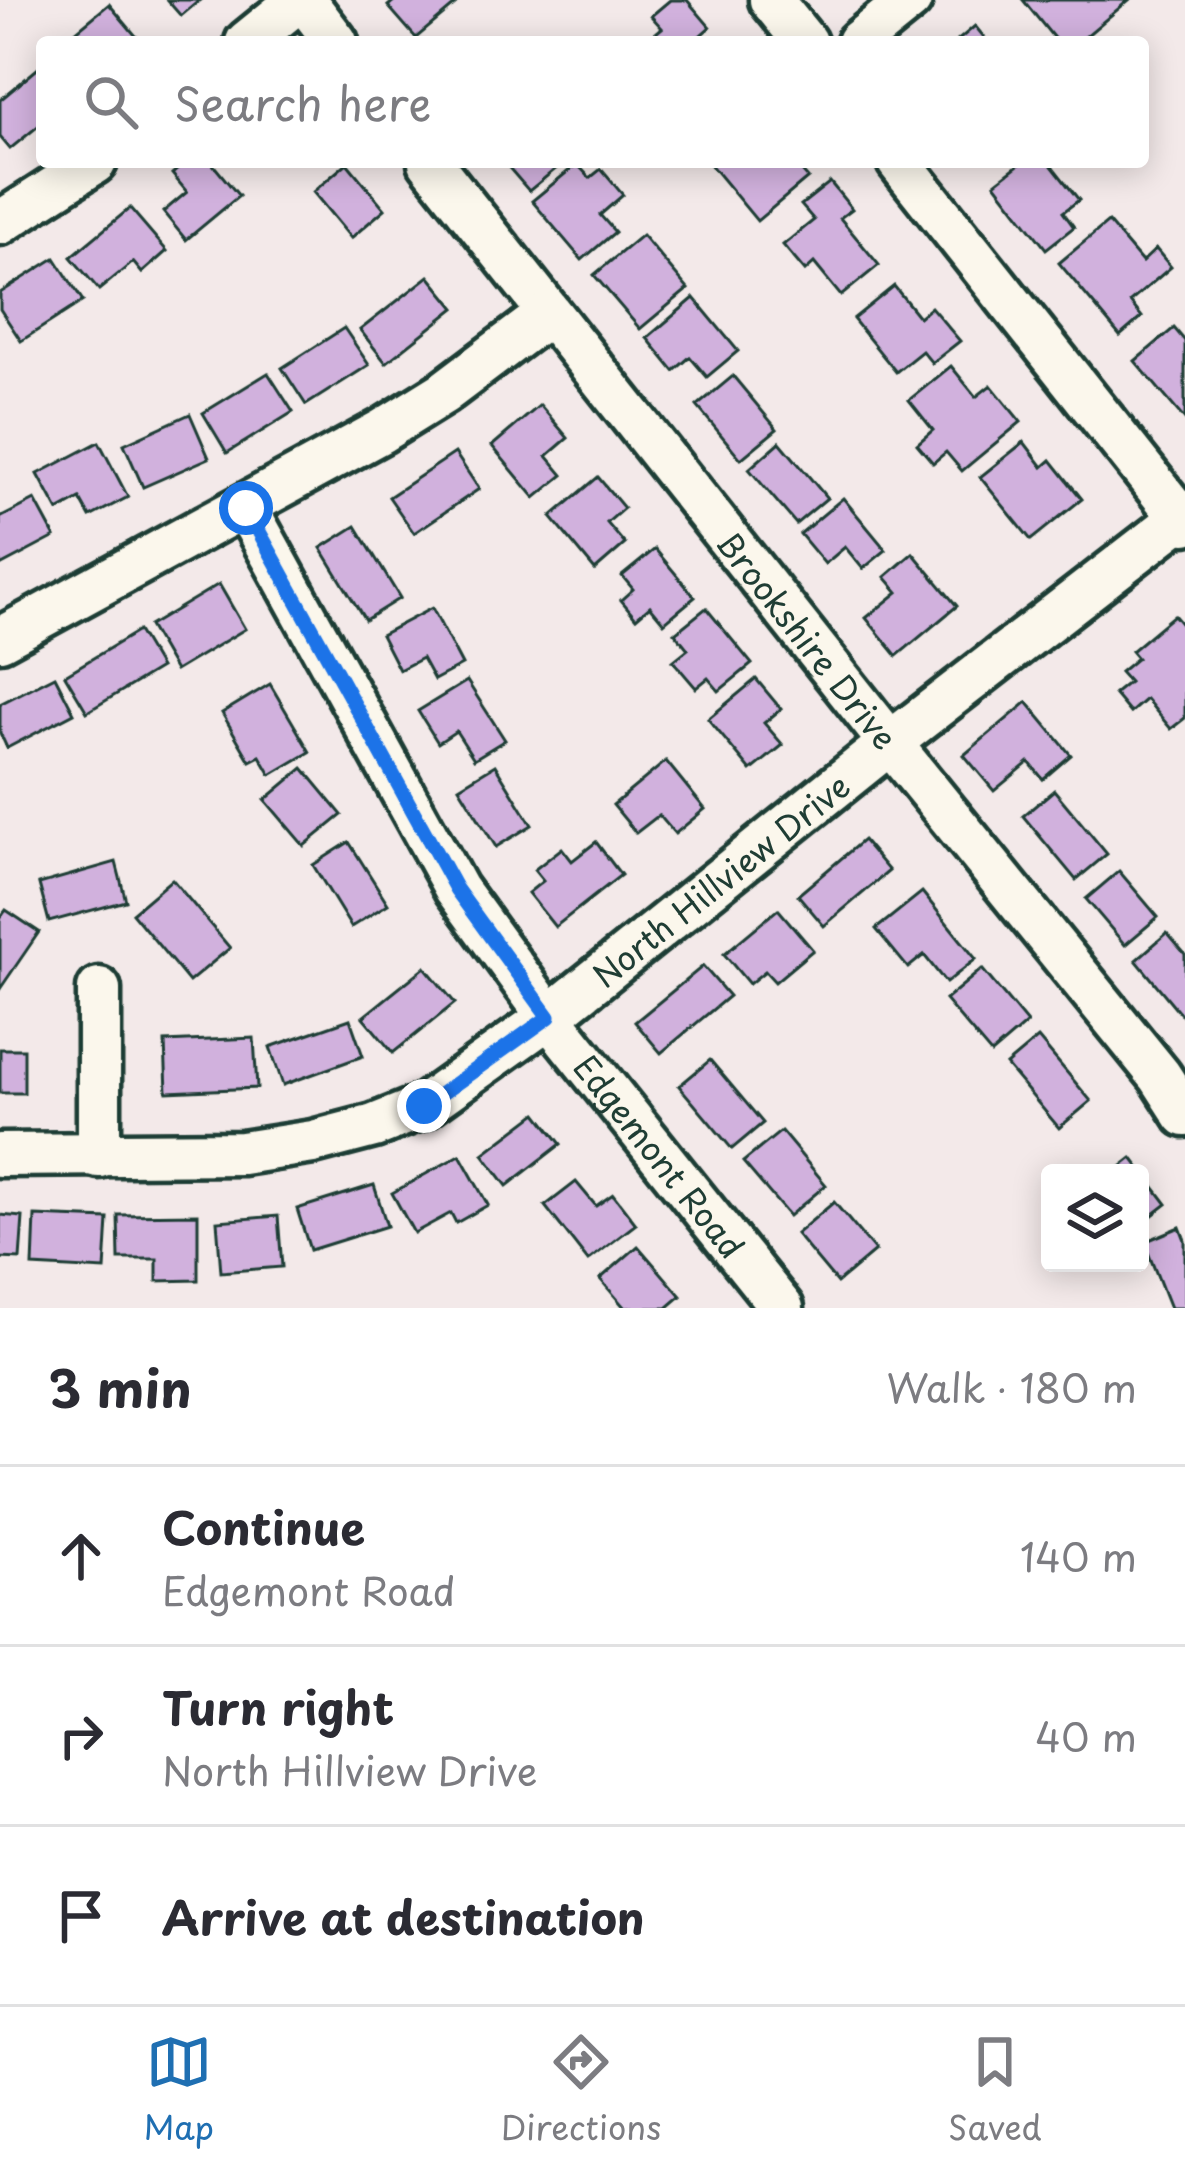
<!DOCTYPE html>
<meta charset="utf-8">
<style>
:root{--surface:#fff;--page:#f7f7f7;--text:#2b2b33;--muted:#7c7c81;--line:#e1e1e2;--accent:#1f6fb2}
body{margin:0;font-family:"Playpen Sans",sans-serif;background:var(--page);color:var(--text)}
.controls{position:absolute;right:36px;bottom:36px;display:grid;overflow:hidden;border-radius:12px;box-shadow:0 6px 30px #0003}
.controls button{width:108px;height:108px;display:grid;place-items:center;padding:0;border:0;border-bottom:3px solid var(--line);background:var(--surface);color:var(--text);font:60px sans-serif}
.stop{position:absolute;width:36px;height:36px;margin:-27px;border:9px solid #1a73e8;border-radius:50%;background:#fff}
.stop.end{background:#1a73e8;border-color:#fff;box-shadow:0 3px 12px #0008}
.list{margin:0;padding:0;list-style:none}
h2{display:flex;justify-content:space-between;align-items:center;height:156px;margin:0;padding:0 48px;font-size:51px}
h2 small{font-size:39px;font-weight:400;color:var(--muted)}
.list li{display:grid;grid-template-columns:78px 1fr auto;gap:36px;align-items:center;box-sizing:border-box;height:180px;padding:0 48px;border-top:3px solid var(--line)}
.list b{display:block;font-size:45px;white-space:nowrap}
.list p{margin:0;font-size:39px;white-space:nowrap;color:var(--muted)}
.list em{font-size:39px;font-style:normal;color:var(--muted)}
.icon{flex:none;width:66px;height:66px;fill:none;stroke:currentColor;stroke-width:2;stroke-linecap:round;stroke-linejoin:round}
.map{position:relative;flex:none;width:1185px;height:1308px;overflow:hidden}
.search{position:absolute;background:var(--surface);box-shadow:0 6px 30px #0003;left:36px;right:36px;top:36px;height:132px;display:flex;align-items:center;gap:30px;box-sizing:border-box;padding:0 42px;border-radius:12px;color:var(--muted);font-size:45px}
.sheet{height:696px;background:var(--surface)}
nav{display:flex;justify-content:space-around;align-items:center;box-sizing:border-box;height:168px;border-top:3px solid var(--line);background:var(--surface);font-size:33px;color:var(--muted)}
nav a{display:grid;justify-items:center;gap:6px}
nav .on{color:var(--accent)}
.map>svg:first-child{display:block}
</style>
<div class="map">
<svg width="1185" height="1308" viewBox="0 0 1185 1308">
<rect width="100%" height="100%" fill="#f3e9e9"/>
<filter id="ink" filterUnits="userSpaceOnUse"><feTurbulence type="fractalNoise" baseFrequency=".00833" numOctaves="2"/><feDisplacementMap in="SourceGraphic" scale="24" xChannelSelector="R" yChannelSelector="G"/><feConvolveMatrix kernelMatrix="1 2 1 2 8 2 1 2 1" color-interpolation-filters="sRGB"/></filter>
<g filter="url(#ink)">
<!-- building -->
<g fill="#d1b1dd" stroke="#1f3d34" stroke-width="3">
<polygon points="167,0 200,0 181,16"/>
<polygon points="395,0 461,0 416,38 388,6"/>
<polygon points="670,0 687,0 710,27 695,40 697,42 645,42 662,28 651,16"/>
<polygon points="1023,0 1129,0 1079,42 1057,42"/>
<polygon points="109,4 141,42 63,42"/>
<polygon points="975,26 988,42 956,42"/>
<polygon points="42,65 42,123 10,149 0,137 0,100"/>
<polygon points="186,162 211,162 239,196 186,240 163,212 187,192 172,174"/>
<polygon points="504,162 562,162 563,163 529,191"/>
<polygon points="794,162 808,178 757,221 709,163"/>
<polygon points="1022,162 1049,162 1079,200 1063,212 1074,227 1046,249 995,183"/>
<polygon points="347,163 385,209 351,238 313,192"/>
<polygon points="577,164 590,178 601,169 623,195 600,215 615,232 582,260 532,201"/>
<polygon points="830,182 852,209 840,218 879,265 841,296 814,263 805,271 783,245 814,220 801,205"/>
<polygon points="130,208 167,251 142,273 133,262 99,290 71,257"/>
<polygon points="1108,222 1142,262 1156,249 1171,267 1130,302 1142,317 1120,336 1059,263"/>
<polygon points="642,235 688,289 640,329 594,275"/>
<polygon points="55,258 83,301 21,341 0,309 0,293"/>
<polygon points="429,276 455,308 386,363 360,330"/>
<polygon points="894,286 919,317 931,307 960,341 932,363 922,351 896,372 853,319"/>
<polygon points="694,298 738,351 707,377 690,357 674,371 647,338"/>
<polygon points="344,328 369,365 306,405 282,368"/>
<polygon points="1174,328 1185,341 1185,420 1135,361"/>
<polygon points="951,366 976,397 991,385 1021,422 962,471 946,452 933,463 917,444 933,430 909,400"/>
<polygon points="268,373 293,412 227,453 203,413"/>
<polygon points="733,376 777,429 741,459 697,406"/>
<polygon points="540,405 568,438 547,456 563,475 535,498 492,446"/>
<polygon points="190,414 209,458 143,487 124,444"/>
<polygon points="99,442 128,497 90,517 80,499 58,511 38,474"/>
<polygon points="780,442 827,498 796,524 749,469"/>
<polygon points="1024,442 1043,467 1051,460 1082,499 1031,540 980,477"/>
<polygon points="455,453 479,489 414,533 389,497"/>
<polygon points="598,477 624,508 607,523 625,544 595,570 551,517"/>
<polygon points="843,498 886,550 863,569 845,547 825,564 800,534"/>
<polygon points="35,500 55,537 0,566 0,518"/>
<polygon points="356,526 400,598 365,620 321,548"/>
<polygon points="655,549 695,597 664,623 650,606 636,618 621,600 633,589 622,576"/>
<polygon points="913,553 957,606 897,656 866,618 898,592 885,577"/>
<polygon points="219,584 245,629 175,671 149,626"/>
<polygon points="432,608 462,665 434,680 422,658 399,670 381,635"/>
<polygon points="706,608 752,664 719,691 708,678 696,688 673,661 688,649 675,633"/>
<polygon points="1174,615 1185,628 1185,718 1171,729 1146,699 1130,713 1114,694 1129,682 1120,672 1137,658 1131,651"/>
<polygon points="138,631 160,668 87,712 65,675"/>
<polygon points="55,676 74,713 7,748 0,733 0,704"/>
<polygon points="756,679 781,709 764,723 783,745 751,771 708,719"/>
<polygon points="467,681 505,740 474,759 456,731 438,743 418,711"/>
<polygon points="270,684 310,752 271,775 260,756 250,761 222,713"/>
<polygon points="1027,702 1071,755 1043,779 1029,762 994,791 964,755"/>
<polygon points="666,761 705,809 675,834 659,815 636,833 613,805"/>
<polygon points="495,765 532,825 496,847 459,787"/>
<polygon points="303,768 342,815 304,846 265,800"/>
<polygon points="1054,790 1107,854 1076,880 1023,816"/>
<polygon points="863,840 889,871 824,926 798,895"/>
<polygon points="349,842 388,904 351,927 313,865"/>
<polygon points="596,842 621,875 555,927 528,893 543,881 534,870 562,848 572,861"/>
<polygon points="116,862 126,901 49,922 39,884"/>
<polygon points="1119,871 1158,917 1125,945 1086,899"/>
<polygon points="172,879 230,948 189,982 132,913"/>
<polygon points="922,892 976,959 946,983 924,955 908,968 876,929"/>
<polygon points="778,909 813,950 775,982 765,971 749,984 724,954"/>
<polygon points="6,910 39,932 0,989 0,918"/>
<polygon points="1167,933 1185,954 1185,1019 1136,960"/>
<polygon points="703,966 729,996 661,1053 635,1022"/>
<polygon points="425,967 455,1003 393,1053 363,1017"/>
<polygon points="982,969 1027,1023 991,1054 945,1000"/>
<polygon points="350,1019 363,1056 283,1085 270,1047"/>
<polygon points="254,1038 257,1088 167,1092 165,1042"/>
<polygon points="1038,1038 1091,1101 1059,1128 1006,1065"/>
<rect x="0" y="1049" width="24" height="44"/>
<polygon points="710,1060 763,1123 732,1149 679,1086"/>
<polygon points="537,1113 561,1144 507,1186 483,1154"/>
<polygon points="781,1131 826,1185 789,1216 743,1162"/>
<polygon points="460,1155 488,1205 456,1223 451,1213 414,1233 392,1193"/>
<polygon points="1132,1158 1167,1204 1140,1225 1140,1173 1113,1173"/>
<polygon points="576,1182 596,1206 613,1194 636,1224 588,1261 545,1206"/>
<polygon points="374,1185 387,1226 310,1250 297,1209"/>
<polygon points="834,1202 875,1251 837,1283 796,1234"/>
<polygon points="198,1214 198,1280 157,1281 157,1259 119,1259 118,1215"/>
<polygon points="0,1215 23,1217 20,1259 0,1258"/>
<polygon points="35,1216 108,1219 105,1270 33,1266"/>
<polygon points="278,1216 282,1267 221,1272 217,1221"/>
<polygon points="1180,1227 1185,1240 1185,1308 1170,1308 1144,1242"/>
<polygon points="638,1246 681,1296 667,1308 625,1308 600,1279"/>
</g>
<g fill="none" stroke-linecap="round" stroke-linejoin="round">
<defs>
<g id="minor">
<polyline points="304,0 336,42"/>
<polyline points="771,0 805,42"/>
<polyline points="247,42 299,0"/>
<polyline points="858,42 910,0"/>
<path id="s1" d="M430,162l460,581 270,333 25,39"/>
<polyline points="899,162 1185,523"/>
<polyline points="0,223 95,162"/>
<path id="s2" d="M246,508l210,381 93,128 233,291"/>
<polyline points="0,639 382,431 443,393 548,314"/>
<polyline points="99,989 99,1156"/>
<path id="s3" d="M0,1155l242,-2 71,-11 61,-16 50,-20 125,-89 341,-274 295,-228"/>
</g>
</defs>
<!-- minor casing -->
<use href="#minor" stroke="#1f3d34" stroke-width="51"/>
<!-- minor -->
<use href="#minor" stroke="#fbf7ec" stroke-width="42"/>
</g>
</g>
<g fill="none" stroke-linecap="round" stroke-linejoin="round" filter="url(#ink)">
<!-- route -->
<polyline stroke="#1a73e8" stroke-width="15" points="246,508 456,889 549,1017 424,1106"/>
</g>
<g text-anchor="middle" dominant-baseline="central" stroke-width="9" stroke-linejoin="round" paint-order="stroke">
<!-- street labels -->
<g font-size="33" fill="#1f3d34" stroke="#fbf7ec">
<text stroke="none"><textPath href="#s1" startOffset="609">Brookshire Drive</textPath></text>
<text stroke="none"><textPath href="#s3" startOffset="804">North Hillview Drive</textPath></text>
<text stroke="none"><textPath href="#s2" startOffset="771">Edgemont Road</textPath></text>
</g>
</g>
</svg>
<div class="controls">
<button><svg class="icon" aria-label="layers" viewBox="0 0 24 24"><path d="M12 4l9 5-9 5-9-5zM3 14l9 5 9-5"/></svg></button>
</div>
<div class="stop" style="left:246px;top:508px"></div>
<div class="stop end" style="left:424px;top:1106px"></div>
<div class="search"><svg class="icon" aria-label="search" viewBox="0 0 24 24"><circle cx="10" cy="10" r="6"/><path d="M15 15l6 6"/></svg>Search here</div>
</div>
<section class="sheet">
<h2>3 min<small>Walk · 180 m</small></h2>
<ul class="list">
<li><svg class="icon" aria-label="ahead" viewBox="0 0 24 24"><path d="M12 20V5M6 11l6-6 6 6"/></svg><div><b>Continue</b><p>Edgemont Road</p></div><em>140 m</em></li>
<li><svg class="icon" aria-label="right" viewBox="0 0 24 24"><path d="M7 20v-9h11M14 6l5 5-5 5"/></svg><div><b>Turn right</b><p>North Hillview Drive</p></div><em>40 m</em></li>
<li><svg class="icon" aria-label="arrive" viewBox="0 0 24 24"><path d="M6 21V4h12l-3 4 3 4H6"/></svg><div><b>Arrive at destination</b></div></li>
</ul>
</section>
<nav>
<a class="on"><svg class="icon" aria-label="map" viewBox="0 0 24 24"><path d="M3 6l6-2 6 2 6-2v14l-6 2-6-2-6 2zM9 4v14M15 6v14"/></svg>Map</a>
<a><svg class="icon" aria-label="directions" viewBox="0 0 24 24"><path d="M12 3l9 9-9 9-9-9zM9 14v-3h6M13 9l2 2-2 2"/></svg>Directions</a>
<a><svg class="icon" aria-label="saved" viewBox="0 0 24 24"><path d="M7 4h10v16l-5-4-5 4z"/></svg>Saved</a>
</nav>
